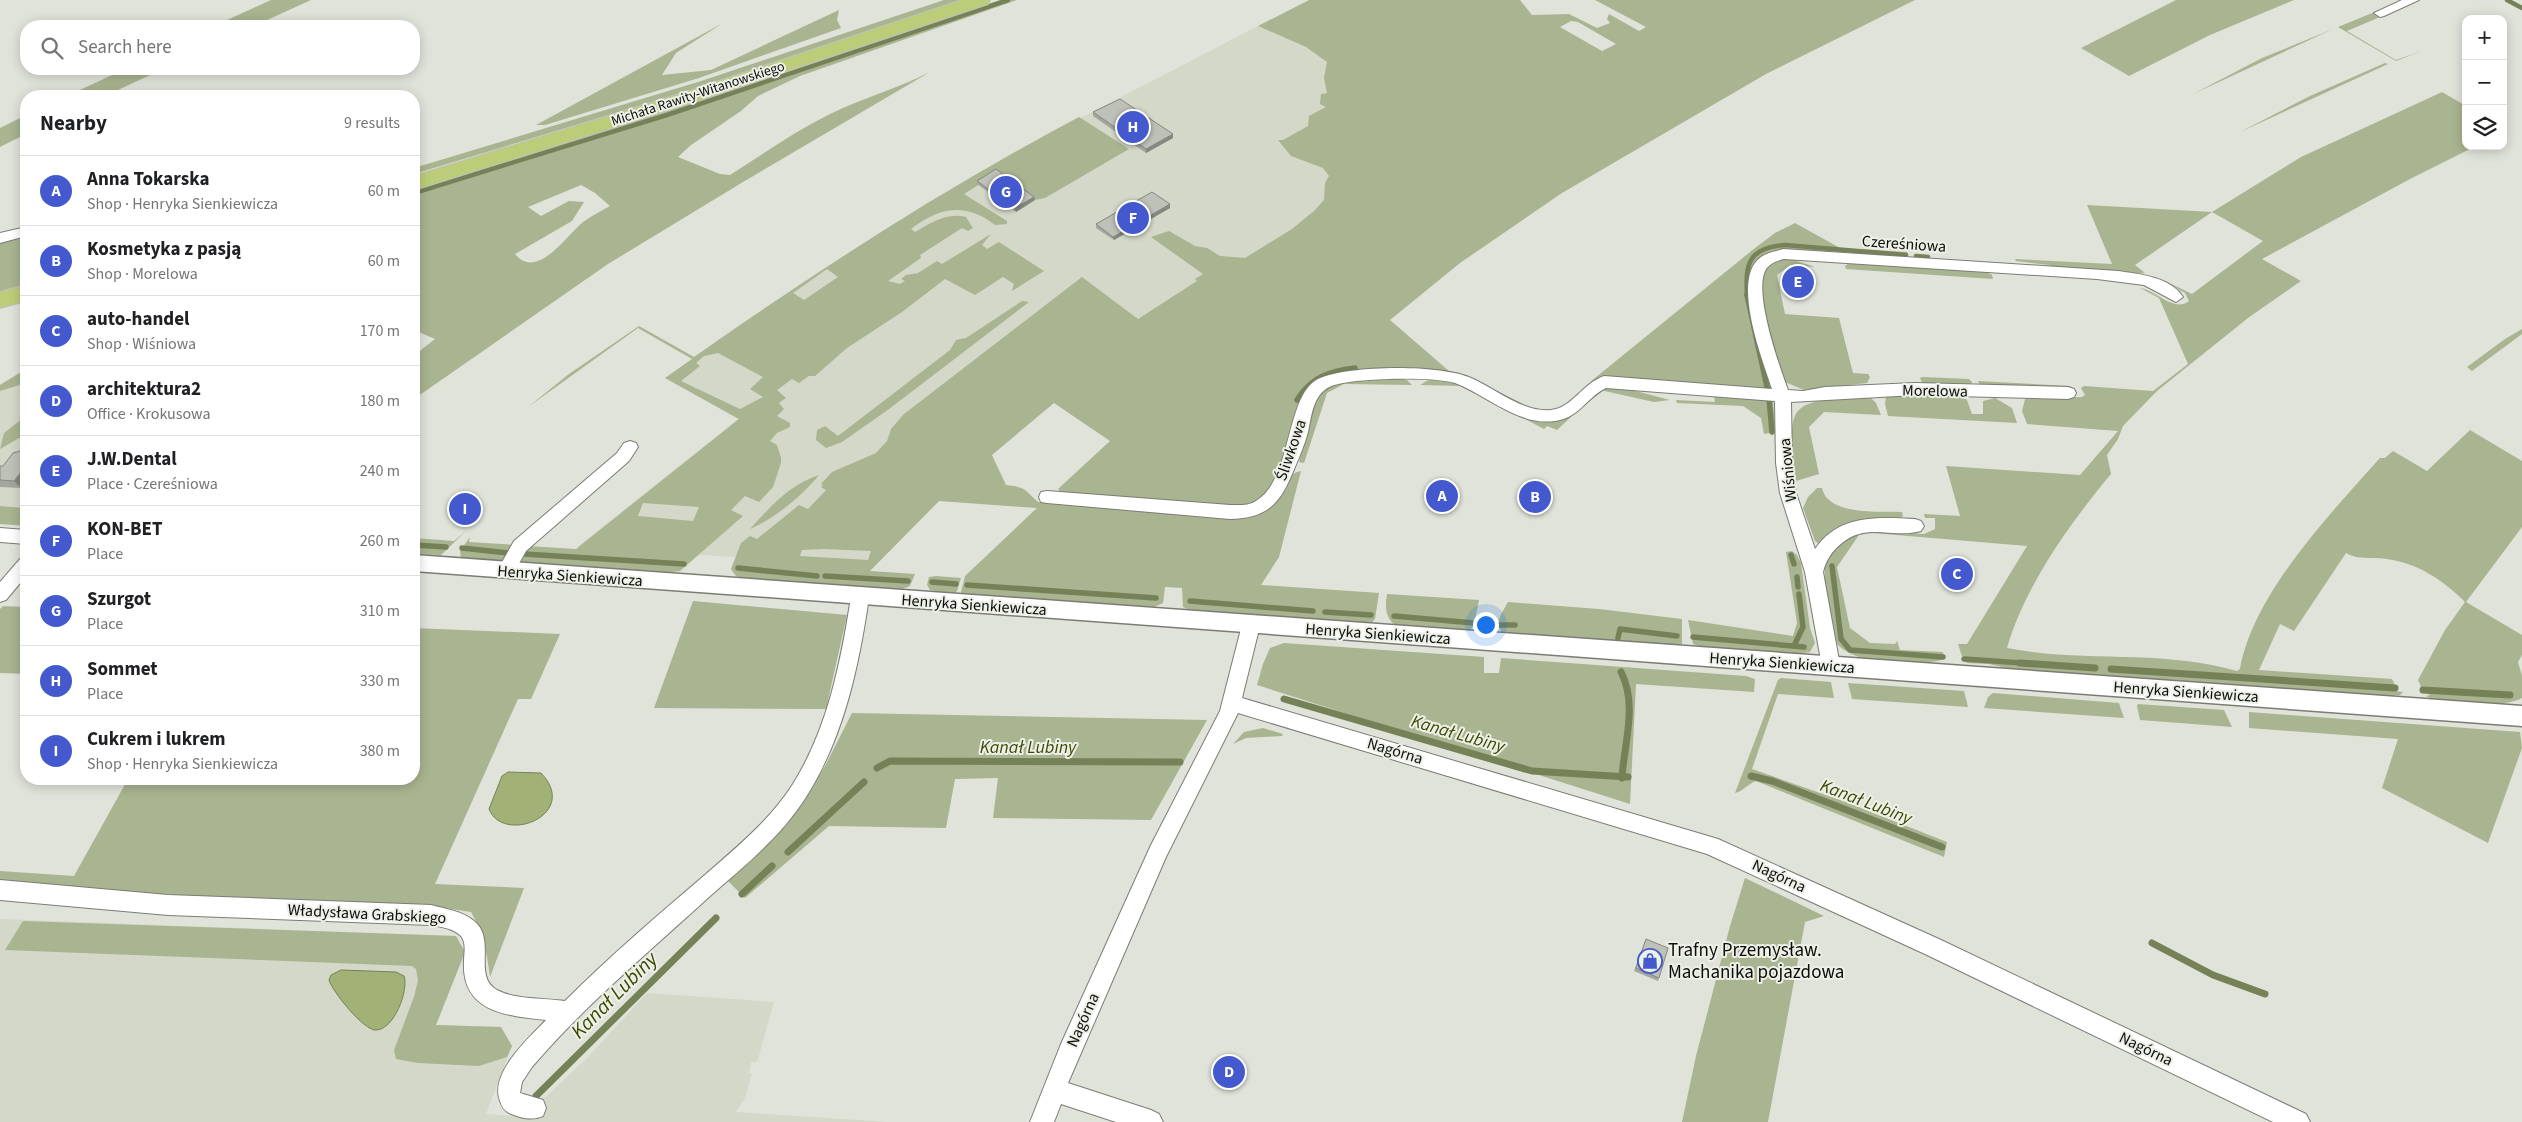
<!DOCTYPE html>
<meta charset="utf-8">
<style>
:root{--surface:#fff;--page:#f2f2f2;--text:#202124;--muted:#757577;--line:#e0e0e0;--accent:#4459cd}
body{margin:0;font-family:"Source Sans 3",sans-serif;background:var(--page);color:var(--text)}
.controls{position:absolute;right:15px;top:15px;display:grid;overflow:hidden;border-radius:10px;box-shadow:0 2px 12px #0003}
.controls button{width:45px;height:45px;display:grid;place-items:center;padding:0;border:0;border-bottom:1px solid var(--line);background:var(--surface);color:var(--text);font:25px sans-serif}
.you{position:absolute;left:1485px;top:624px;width:18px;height:18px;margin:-12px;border:4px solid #fff;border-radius:50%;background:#1a73e8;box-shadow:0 0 0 8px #1a73e833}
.badge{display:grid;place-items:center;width:32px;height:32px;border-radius:50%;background:var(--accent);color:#fff;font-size:16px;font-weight:700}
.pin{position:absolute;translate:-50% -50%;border:2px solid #fff;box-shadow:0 1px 5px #0006}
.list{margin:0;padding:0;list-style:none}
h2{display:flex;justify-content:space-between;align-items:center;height:65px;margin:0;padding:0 20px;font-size:21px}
h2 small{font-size:16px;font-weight:400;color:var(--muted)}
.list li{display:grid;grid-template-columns:32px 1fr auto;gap:15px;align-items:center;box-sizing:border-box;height:70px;padding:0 20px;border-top:1px solid var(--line)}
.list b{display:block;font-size:19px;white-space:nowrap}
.list p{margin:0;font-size:16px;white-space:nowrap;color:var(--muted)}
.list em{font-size:16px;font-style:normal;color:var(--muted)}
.icon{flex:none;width:28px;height:28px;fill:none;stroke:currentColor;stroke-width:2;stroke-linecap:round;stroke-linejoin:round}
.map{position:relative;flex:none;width:2522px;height:1122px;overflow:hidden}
.search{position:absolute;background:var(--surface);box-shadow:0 2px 12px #0003;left:20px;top:20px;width:400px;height:55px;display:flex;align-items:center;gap:12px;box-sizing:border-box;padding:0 18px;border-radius:20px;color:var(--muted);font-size:19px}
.panel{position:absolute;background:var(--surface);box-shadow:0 2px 12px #0003;left:20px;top:90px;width:400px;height:695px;border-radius:20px}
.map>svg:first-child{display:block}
</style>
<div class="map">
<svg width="2522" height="1122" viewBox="0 0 2522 1122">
<rect width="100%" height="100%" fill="#e0e3da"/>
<!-- built -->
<g fill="#d3d8c8">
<polygon points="1258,26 1306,47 1335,64 1343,202 1058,399 953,487 874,566 577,547 738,419 665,378 747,320 925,204 1013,153"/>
<polygon points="26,369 26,514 0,512 0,385"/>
<polygon points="0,919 456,936 465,952 436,1025 501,1027 512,1046 486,1114 525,1117 590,1055 647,993 774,1002 757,1062 751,1062 749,1073 752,1073 745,1098 736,1112 888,1122 0,1122"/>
</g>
<!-- green -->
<g fill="#a9b490" fill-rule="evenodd">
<polygon points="271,0 311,0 254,26 214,26"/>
<polygon points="944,0 962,0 705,86 414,174 414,168 701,81"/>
<path d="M1000,0h17l-217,76 -42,20 -17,15 -50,34 -13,12 42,17 10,1c33,-21 64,-43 98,-60 34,-17 69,-26 102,-43l-187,110 -135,82 -194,135v-47l3,1 18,-14 -21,-9v-140l263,-82zM581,185l14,8 15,13c-9,5 -19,10 -27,16 -17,14 -46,59 -68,32l57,-33 12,-19 -15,-1 -28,15 -13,-9z"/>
<path d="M1309,0h211l12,15 37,-1 28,14 13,-5 -3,-4 2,-5 30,17 7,-4 -51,-27h320l-149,74 -204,119 -102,70 -70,57 59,51 11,2 82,40 -22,-7 -57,-30 -130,-2 -6,2 -54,114 -22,17 -188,-12 -5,-6 52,-48 -56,-38 -62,52 14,30c20,2 19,5 32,17l217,13c5,-2 12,-4 16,-7 12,-10 13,-35 30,-37l-22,86 -18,28 118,8 -4,26 -4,4 -177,-11 -11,-5 -1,-19 -17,-1 -2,16 -14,6 -186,-13 -2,-4 4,-16 72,-68 -98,-7 -69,70 45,3 -5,12 -13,5 -151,-11 -10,-4 -5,-7 10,-26 9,-7 7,3 42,-34 9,4 18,-19 -5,-3 2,-2 -2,-1 11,-12 44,-19 11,-12 4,-12 13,-15 178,-137 56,42 59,-38 -2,-2 8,-5 -52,-37 18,-6 26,15 12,2 13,8 25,2 47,-29 22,-18 10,-11 1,-17 4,-7 -6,-8 -32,-12 -13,-16h5l25,-14 1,-10 17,-9 -6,-3 1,-10 6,-1 -3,-15 3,-16 -21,-15 -48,-21zM1571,21l7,1 38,22 -14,7 -42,-24zM823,549l48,2 -3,9 -68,-4 2,-6z"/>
<polygon points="2176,0 2294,0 2210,35 2129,76 2081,48"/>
<polygon points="2404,0 2374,13 2380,17 2347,31 2396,60 2422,51 2396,61 2338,27"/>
<polygon points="839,10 837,20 841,28 699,78 545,125 536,125 723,23 676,53 662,75 711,70"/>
<polygon points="2333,29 2193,94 2262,58"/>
<polygon points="2385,63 2388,64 2240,132 2310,96"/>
<polygon points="125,69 163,69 105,96 67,96"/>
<path d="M2466,81l-24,11 24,14v40h10l-66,33 -148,80 39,22 -53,37 -91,73 -34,35 -5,13 -11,16 4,19c-41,49 -86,112 -104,174 76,15 155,1 230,23l3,-2c13,-75 90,-155 140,-211h5l8,-7 34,20 43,-41 52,31v66l-56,75 56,33v20l-4,7 4,14v22c-17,10 -80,9 -96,-2l4,-1 -7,-4 -5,-11 27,-50 20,-28c-21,-21 -47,-39 -78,-43 -16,-3 -27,2 -41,-6l-52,78 -14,-7 -21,46 133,9 5,10 -2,2 8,1 -3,3 -22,2 -355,-25 -34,-8 -22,-1 -4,-4 -5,-15h9l60,-98 -166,-14 -24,35 13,61 20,15 25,1 2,-3 3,9 43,2 1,7c-28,9 -84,7 -106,-14 -7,-16 -20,-77 -9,-91 6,-9 17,-17 25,-24l70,4 11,-5v-11h-10l-1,-4 36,2 -14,-50 134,9 38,-44 -91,-7 -5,-13 3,-12 57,-2 3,-2 -4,-7 3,-2 69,5 35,-27 -29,-66 -19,-10c16,2 34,25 49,13l-4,-8 -26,-15 33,16 71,-53 -51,-29 -77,53 10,8 -12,1 -82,-6 -2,-3 -33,-4 -1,-2 97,5 -25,-59 125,7 89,-55z"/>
<polygon points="26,115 26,134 0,147 0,128"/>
<path d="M1079,117l50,32 -84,49 -10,2 -38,-27 -33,21 43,27v3l-12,1c-29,-23 -56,-18 -84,4l4,3c16,-9 32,-20 51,-15l7,11 -5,3 -6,-3 -42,27 1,3 -33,23 12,3 5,-3 -4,-2 5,-4 12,-2 19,-12 5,3 49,-30 -9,11 5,4 12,-7 45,29 -32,20 2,-7 -11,-7 -28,18 -30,-16 -43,33 -55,36 -32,28h-6l-10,7 -7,-4 -15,11 9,8 -7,5 5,6 -7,7 13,7v4l-13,6 -7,8 7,4 4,13v5l-8,24 -14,15 -14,-6 -14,14 12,6 -63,55 -17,2 -136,-8 -6,-3 7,-16 48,3 163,-130 -74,-41 27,-19 -54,-31 -110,79 41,-33 70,-48 55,31c124,-87 251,-169 385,-240zM827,269l11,8 -34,23 -11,-7zM718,353l45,24 -13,12 13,8 -23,12 -59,-28 19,-15 -4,-3 8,-7zM643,503l56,4 -6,14 -55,-5z"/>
<path d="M1795,223l45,25 67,4 1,4 -120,-7c-14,2 -26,4 -34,17l19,123 -175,-9 -8,2 165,-134 20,-15z"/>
<polygon points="26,235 26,285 0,292 0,242"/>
<polygon points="1780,259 1790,259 1815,267 1790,265 1777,275 1785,314 1839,318 1853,373 1868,374 1870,377 1867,383 1804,390 1785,382 1767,332 1760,286 1767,266"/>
<polygon points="1851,262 1986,272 1992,275 1993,279 1846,269 1845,266"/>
<polygon points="1022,301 1029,302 889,409 842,442 826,448 816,440 817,430 825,426 838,436 950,350 956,340 966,338"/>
<polygon points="2522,329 2522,334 2472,371 2467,367 2505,339"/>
<polygon points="26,369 26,383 0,391 0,385"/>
<polygon points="1922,377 1969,379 1972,382 1971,385 1923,384 1920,378"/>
<polygon points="1396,378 1407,380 1412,385 1344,384 1327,393 1304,463 1299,462 1312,401 1334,380"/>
<polygon points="1448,378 1545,420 1601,388 1628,389 1670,400 1654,402 1600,390 1557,430 1547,426 1544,429 1462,386 1420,385 1430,379"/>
<polygon points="1978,381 2071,386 2068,388 1980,386"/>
<polygon points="1905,394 1960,395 1967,400 1972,414 1983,414 1983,401 1995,398 2012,408 2017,423 1888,416 1885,404 1886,396"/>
<polygon points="1716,395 1773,400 1776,439 1775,432 1764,434 1761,418 1743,406 1677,403 1676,400 1715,402 1714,396"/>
<path d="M1870,397l6,6 5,12 -57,-3 -15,15 10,47 -23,7c-11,-82 -5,-80 74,-84z"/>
<polygon points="26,416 26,434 0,449 4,433"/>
<path d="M819,475c-18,22 -44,43 -69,54 20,-22 39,-44 69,-54z"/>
<path d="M1817,488h5c6,28 58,23 80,24l1,4 -3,3 -79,26 -6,-4 -12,-33 5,-11z"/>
<polygon points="26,505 26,526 0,524 0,506 24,508"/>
<polygon points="466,531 441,555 414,554 414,538 454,541"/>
<polygon points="470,537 469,542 516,545 506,559 502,560 461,558 460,551"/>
<path d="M1792,551l5,4 4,8 9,65 5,15 -5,9c-12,4 -107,-2 -117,-8l-5,-24 105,16 4,-13 -11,-71z"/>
<polygon points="936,576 961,578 957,591 954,595 930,590 927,585 929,577"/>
<path d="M1387,594l92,6 -5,25 -5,7 -72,-5c-12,-9 -12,-19 -10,-33z"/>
<polygon points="693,601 847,615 826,709 654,708"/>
<path d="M1508,602l91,7 83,10v25l-7,2 -171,-11c-11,-12 -3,-20 4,-33z"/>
<polygon points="3,606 26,607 26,674 0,673 0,609"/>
<path d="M414,628l146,6 -29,65h-13l-83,185 89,4 -34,89c-3,-24 -7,-44 -19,-65l-33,-5 -169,-2 -269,-19v-15l74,5 54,-97h286z"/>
<polygon points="1284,643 1484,657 1484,673 1499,673 1501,658 1746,676 1755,679 1754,692 1636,684 1630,804 1257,685 1263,664 1270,648"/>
<path d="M1781,678l50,4 3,16 -56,-4 -26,75 91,32 104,41 -3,15 -188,-76c-8,3 -14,11 -21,12l43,-113z"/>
<polygon points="1848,683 1964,691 1968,707 1852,699"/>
<polygon points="1993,693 2119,703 2124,718 1984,708 1988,697"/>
<polygon points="2138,704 2224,710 2232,727 2140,720 2137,706"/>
<polygon points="2249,712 2520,732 2522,748 2488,843 2382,788 2398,739 2249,728"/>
<polygon points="852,713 1207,720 1151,820 993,818 998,778 955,779 946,828 829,826 745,898 728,881 788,823 825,766"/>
<polygon points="1263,728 1283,734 1282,736 1246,738 1233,744 1244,732"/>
<polygon points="1745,878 1824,916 1805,922 1768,1122 1682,1122 1696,1056 1730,926"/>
<polygon points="23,921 456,936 465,952 436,1025 501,1027 512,1046 507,1057 479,1066 418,1063 396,1059 394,1050 414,997 418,980 416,969 412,966 5,950"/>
</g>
<!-- water -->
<g fill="#a2b277" stroke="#758157">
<path d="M508,772l33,1c40,42 -38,72 -52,36l13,-33z"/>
<path d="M341,970l55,2 8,4c5,14 -10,54 -28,54 -12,1 -44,-39 -47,-50l2,-5z"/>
</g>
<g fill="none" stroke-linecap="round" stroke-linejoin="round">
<!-- stream-far2 -->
<g stroke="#758157" stroke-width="4.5">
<polyline points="2507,0 2522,8"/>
<polyline points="414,193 667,115 1008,0"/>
<polyline points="1916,256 1928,257"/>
<path d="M1747,296c-2,-34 2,-48 38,-51l121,10"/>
</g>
<!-- stream-far1 -->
<g stroke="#758157" stroke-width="5.5">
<polyline points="1747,295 1767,387"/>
<polyline points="1769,398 1772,432"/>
<path d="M1297,400c14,-23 33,-29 58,-32"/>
<polyline points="414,545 446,547"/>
<polyline points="462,548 508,553"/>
<polyline points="524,554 684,564"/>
<polyline points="1791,555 1794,564"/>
<polyline points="1832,566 1841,639 1850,650 1943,657"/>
<polyline points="738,568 817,576"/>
<polyline points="825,576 908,581"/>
<polyline points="1797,577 1798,587"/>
<polyline points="932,582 956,584"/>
<polyline points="967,585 1156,598"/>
<polyline points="1190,601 1313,611"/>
<polyline points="1325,612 1371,615"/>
<polyline points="1394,616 1474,623"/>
<polyline points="1497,625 1515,625"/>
<polyline points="1693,637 1804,647"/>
<polyline points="1618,638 1620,629 1677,636"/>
<polyline points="1794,646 1803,627 1799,594"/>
<polyline points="1964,659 2038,664"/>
</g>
<!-- stream -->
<g stroke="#758157" stroke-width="7">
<polyline points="2020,663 2095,668"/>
<polyline points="2111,669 2395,688"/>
<path d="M1621,672c17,33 3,71 1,106"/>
<polyline points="2423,690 2510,695"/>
<polyline points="1284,699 1532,771 1628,777"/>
<polyline points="877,768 890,761 1180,762"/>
<polyline points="1751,776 1772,781 1942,847"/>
<polyline points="788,852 864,782"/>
<polyline points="742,894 772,866"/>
<polyline points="2152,943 2213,975 2265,994"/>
<polyline points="536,1096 716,918"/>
</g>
<defs>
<g id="minor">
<polygon points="2402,0 2419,0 2384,16 2380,17 2374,13"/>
<polygon points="26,227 26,236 0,243 0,233"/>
<path d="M1783,249l335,22c21,3 53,6 65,26l-7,5 -32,-17 -47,-6 -313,-20c-7,2 -15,4 -19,12 -11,24 14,94 23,119l15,1 22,-4 90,-4 153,4 6,2 2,4 -2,4 -6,2 -153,-4 -124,7 1,61 4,30 19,56c24,-35 62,-32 100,-30l6,2 3,5 -3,5c-27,8 -54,-9 -79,12 -10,8 -16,17 -19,29l17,94 -2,5 -7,3 -7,-3 -2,-5 -17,-94 -25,-79 -4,-30 -1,-62 -169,-13c-17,8 -27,28 -46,32 -39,9 -71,-24 -105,-37 -22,-7 -98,-5 -121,2 -21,7 -22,29 -26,47 -3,12 -8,23 -13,35 -14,35 -25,51 -65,52l-183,-16 -6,-1 -2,-5 2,-5 6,-1 183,14c9,0 18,1 26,-4 37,-22 29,-105 62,-122 30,-14 122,-15 153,-1 24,10 52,35 80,32 21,-2 32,-27 53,-34l168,13c-9,-28 -42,-111 -11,-132 5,-4 16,-6 22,-8z"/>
<polygon points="630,441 636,443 638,447 629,461 526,551 512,576 506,578 500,576 497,571 514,541 617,453 624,443"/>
<polygon points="0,528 26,530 26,544 0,542"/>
<polygon points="26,557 26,576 6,600 0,602 0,582 20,559"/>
<path d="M860,590l6,2 3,5c-10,69 -25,140 -63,200 -25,40 -62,69 -97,100 -60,55 -124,108 -177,170l-10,15 -2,11 23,7 3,8 -3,8c-12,5 -22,2 -34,-3 -5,-3 -7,-6 -9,-12 -11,-28 29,-63 46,-81 -39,-4 -85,-8 -82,-59 0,-8 3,-19 -4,-26 -8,-7 -19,-8 -29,-10l-263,-10 -168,-15v-20l168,15 263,10c15,4 31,6 43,16 23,18 -2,55 23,69 19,10 47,8 68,11 45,-45 93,-86 141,-127 32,-28 64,-54 87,-90 35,-56 48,-123 58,-187l3,-5z"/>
<polygon points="1251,618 1257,620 1260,625 1242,698 1718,839 1941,940 2306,1114 2310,1122 2273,1122 1925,954 1707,854 1238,713 1166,857 1068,1083 1151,1110 1159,1114 1163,1122 1116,1122 1061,1104 1054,1122 1030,1122 1061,1044 1151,845 1220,711 1242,625 1245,620"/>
</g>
<polygon id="tertiary" points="414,555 2522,706 2522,726 414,571"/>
<g id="primary">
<polygon points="962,0 990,0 988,4 697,101 414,190 414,176 683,93"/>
<polygon points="26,285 26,301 0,308 0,292"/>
</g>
</defs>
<!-- minor casing -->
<use href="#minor" stroke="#7b7d75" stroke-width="2"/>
<!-- tertiary casing -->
<use href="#tertiary" stroke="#7b7d75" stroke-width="3"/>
<!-- primary casing -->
<use href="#primary" stroke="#c0c0c0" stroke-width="2"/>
<!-- minor -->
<use href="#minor" fill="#fff" fill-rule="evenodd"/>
<!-- tertiary -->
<use href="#tertiary" fill="#fff" fill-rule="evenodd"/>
<!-- primary -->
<use href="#primary" fill="#bccd79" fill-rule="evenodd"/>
</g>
<!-- wall -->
<g fill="#a3a69e">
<polygon points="1093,112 1173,134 1173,138 1146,153 1093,116"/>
<polygon points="977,181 1034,197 1035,200 1016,212 977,184"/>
<polygon points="1170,204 1170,208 1114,240 1096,228 1096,224"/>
<polygon points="20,451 24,454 26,454 26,482 22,488 0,487 0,466 3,466"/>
<polygon points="1646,939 1659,978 1658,981 1634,971"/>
</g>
<!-- shaded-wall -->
<g fill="#858781">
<polygon points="1173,134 1173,138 1146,153 1146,149"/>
<polygon points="1034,197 1035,200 1016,212 1015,208"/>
<polygon points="1170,204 1170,208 1114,240 1113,237"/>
<polygon points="26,466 26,482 22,488 14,481"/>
</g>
<!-- building -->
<g fill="#bec1b8" stroke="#858781">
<polygon points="1120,99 1173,134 1146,149 1093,112"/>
<polygon points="996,169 1034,197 1015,208 977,181"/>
<polygon points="1152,192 1170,204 1113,237 1096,224"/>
<polygon points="20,451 23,454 26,454 26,466 14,481 0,480 0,466 3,466 13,453"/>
<polygon points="1646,939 1668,948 1659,978 1636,968"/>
</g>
<!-- icons -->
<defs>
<symbol id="shop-ring" viewBox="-11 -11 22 22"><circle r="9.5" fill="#edf0e7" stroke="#4459cd" stroke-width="1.5"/><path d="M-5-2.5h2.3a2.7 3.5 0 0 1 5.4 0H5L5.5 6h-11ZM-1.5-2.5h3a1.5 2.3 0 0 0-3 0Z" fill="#4459cd"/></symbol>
</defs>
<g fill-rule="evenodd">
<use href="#shop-ring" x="1636" y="947" width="28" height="28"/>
</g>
<g text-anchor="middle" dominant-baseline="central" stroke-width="4" stroke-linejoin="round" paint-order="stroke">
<!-- far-street labels -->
<g font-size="14" fill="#0d0e0b" stroke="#edf0e7">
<text transform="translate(698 94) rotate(-18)">Michała Rawity-Witanowskiego</text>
</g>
<!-- street labels -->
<g font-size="16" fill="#0d0e0b" stroke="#edf0e7">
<text transform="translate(1904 244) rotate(4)">Czereśniowa</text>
<text transform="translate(1935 391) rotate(1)">Morelowa</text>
<text transform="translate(1291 450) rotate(-71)">Śliwkowa</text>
<text transform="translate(1788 470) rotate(-96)">Wiśniowa</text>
<text transform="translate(570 576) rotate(4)">Henryka Sienkiewicza</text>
<text transform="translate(974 605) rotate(4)">Henryka Sienkiewicza</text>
<text transform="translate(1378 634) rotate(4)">Henryka Sienkiewicza</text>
<text transform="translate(1782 663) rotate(4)">Henryka Sienkiewicza</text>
<text transform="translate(2186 692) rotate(4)">Henryka Sienkiewicza</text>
<text transform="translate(1395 751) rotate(17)">Nagórna</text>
<text transform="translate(1779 876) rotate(25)">Nagórna</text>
<text transform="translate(367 914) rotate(3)">Władysława Grabskiego</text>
<text transform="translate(1083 1020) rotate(-66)">Nagórna</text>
<text transform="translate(2146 1049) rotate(26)">Nagórna</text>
</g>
<!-- water labels -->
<g font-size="18" font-style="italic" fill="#3c4902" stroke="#edf0e7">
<text transform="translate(1458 734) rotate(16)">Kanał Lubiny</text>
<text x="1028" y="747">Kanał Lubiny</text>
<text transform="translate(1866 802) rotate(21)">Kanał Lubiny</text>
</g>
<!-- near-poi labels -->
<g font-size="19" fill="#0d0e0b" stroke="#edf0e7" text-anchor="start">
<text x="1668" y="950">Trafny Przemysław.<tspan x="1668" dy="22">Machanika pojazdowa</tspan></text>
</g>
<!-- near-water labels -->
<g font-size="21" font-style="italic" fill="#3c4902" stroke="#edf0e7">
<text transform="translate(614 995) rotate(-45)">Kanał Lubiny</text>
</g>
</g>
</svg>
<div class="controls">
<button>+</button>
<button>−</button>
<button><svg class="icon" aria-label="layers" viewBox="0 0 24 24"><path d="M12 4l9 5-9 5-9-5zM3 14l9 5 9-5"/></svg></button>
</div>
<div class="you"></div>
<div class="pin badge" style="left:1442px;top:496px">A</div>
<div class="pin badge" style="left:1535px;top:497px">B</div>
<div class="pin badge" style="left:1957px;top:574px">C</div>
<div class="pin badge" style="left:1229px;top:1072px">D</div>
<div class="pin badge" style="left:1798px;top:282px">E</div>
<div class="pin badge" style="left:1133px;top:218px">F</div>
<div class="pin badge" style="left:1006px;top:192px">G</div>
<div class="pin badge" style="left:1133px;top:127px">H</div>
<div class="pin badge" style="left:465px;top:509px">I</div>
<div class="search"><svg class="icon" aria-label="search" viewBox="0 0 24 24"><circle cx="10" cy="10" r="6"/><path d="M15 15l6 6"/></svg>Search here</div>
<section class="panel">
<h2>Nearby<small>9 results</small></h2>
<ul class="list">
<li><span class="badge">A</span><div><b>Anna Tokarska</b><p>Shop · Henryka Sienkiewicza</p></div><em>60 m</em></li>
<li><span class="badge">B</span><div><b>Kosmetyka z pasją</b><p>Shop · Morelowa</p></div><em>60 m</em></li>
<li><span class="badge">C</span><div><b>auto-handel</b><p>Shop · Wiśniowa</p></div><em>170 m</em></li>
<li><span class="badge">D</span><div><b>architektura2</b><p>Office · Krokusowa</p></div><em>180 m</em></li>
<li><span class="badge">E</span><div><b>J.W.Dental</b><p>Place · Czereśniowa</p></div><em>240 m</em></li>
<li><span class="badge">F</span><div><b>KON-BET</b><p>Place</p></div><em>260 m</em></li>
<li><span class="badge">G</span><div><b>Szurgot</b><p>Place</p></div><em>310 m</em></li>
<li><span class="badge">H</span><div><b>Sommet</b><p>Place</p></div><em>330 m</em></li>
<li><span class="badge">I</span><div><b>Cukrem i lukrem</b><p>Shop · Henryka Sienkiewicza</p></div><em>380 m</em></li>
</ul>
</section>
</div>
